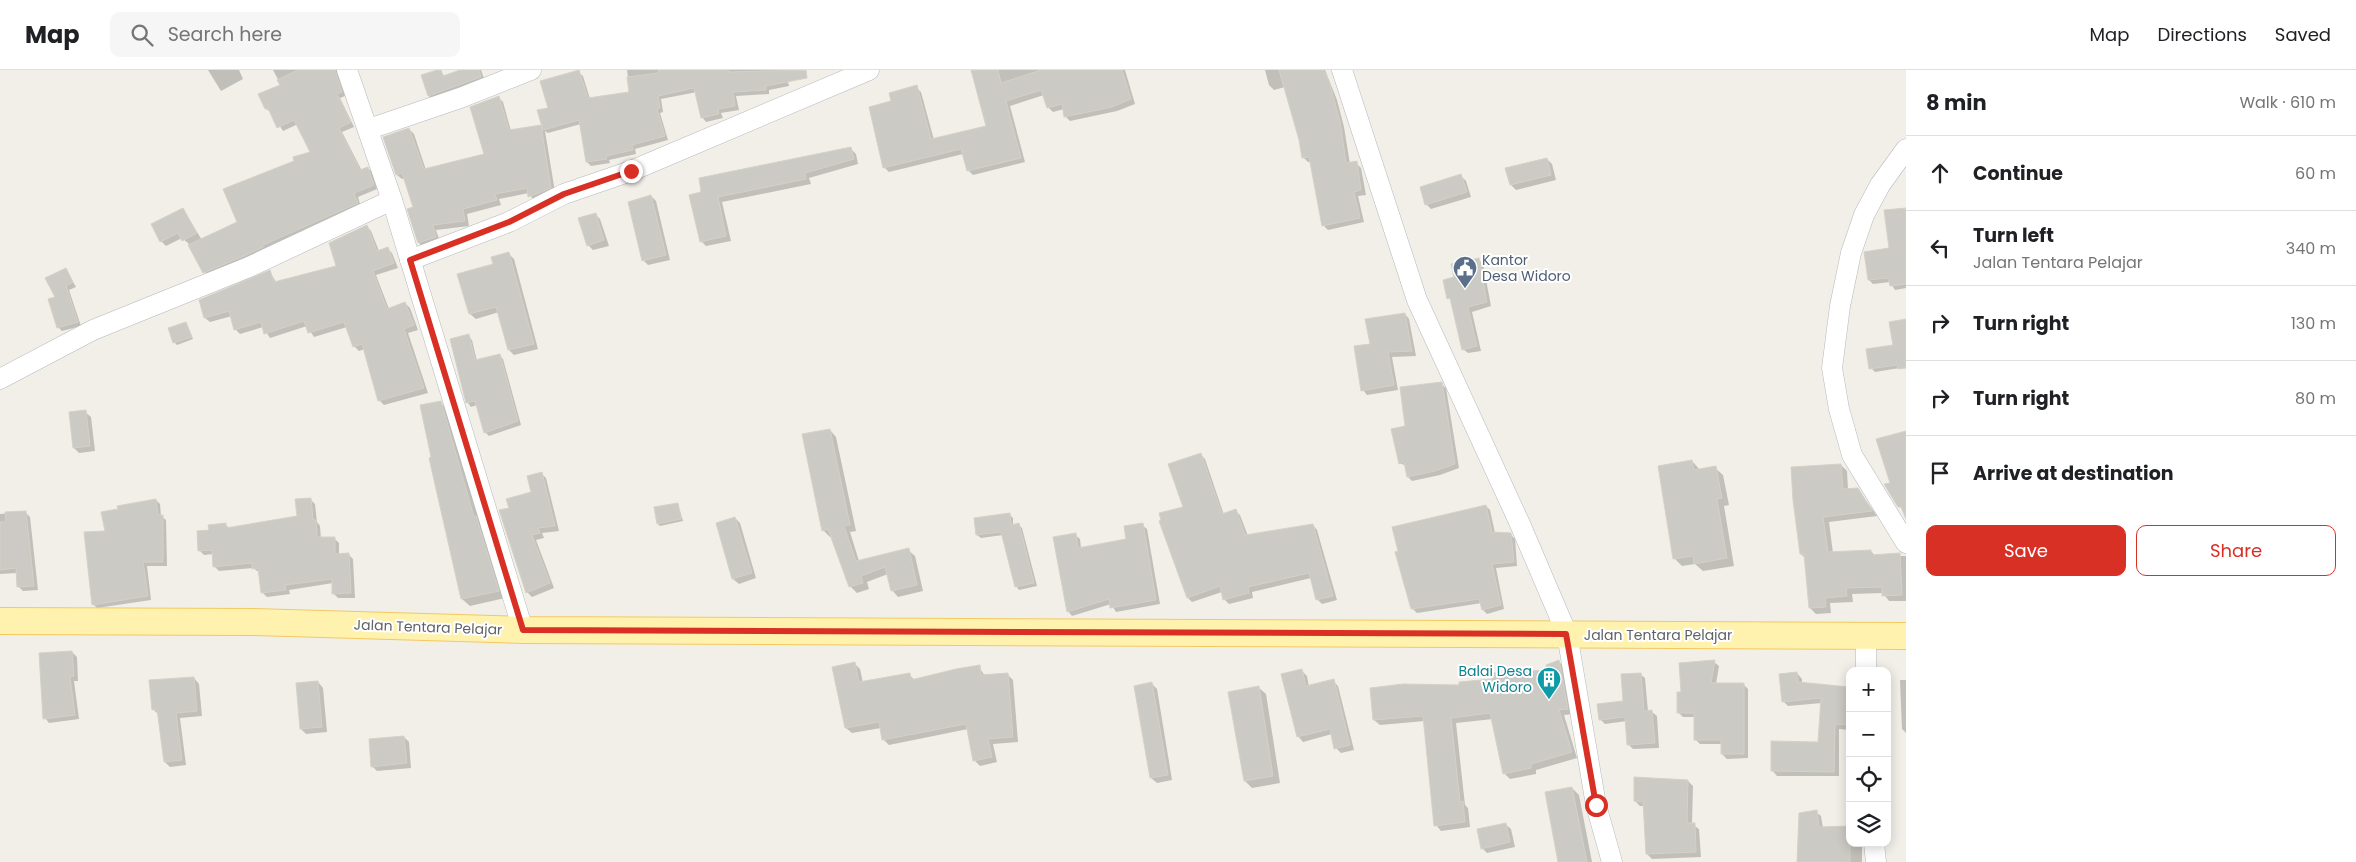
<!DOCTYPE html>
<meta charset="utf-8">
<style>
:root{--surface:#fff;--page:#f6f6f6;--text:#202124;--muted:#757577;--line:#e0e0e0;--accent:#d93025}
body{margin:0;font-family:Poppins,sans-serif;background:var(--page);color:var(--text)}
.controls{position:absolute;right:15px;bottom:15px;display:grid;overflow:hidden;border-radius:10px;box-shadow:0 2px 12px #0003}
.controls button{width:45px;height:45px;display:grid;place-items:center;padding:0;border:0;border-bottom:1px solid var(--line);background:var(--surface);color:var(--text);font:25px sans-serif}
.stop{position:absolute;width:15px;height:15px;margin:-11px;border:4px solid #d93025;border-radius:50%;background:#fff}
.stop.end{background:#d93025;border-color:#fff;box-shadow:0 1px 5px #0008}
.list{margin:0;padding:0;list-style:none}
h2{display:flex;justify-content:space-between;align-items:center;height:65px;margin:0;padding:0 20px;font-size:21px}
h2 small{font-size:16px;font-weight:400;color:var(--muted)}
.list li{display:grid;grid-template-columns:32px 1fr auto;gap:15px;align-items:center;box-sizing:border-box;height:75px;padding:0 20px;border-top:1px solid var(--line)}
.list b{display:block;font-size:19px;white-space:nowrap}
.list p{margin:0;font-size:16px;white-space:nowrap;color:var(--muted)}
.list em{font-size:16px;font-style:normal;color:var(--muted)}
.actions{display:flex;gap:10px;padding:15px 20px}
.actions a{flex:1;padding:11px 0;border:1px solid var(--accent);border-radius:10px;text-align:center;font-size:18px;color:var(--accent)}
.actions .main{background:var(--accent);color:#fff}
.icon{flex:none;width:28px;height:28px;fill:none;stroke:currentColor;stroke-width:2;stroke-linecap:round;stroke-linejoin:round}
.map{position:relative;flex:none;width:1906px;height:792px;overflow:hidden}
header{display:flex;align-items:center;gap:30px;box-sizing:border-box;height:70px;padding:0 25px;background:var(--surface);border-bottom:1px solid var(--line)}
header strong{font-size:24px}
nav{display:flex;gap:28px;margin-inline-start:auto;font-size:18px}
.search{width:350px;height:45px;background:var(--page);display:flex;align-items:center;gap:12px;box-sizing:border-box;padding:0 18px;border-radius:10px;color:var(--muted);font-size:19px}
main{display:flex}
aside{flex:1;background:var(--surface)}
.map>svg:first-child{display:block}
</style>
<header>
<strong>Map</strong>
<div class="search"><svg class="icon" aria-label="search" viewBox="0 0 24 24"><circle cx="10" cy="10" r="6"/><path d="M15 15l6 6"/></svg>Search here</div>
<nav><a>Map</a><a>Directions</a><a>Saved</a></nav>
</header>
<main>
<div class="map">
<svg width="1906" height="792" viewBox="0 0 1906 792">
<rect width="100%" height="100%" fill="#f1efe8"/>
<!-- shadow -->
<g fill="#0003">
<polygon points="208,0 239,0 243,9 221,21"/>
<polygon points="273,0 340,0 339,8 345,26 340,28 354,57 342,62 362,101 368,98 372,102 377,119 358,127 361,137 208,206 189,174 182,168 166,176 161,171 183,140 202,170 239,152 296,91 311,82 298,54 283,61 271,42 266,39 281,15"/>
<polygon points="440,0 445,7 464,0 481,0 485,11 433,30 429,26 423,6"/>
<polygon points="627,0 799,0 786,3 789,16 769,20 769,24 736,26 739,40 721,43 723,48 706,52 702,47 697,22 661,29 663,42 660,43 668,70 635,79 636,84 609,90 610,93 591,96 587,92 581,54 548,63 545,61 555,122 534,131 529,123 499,129 501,135 467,144 469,156 436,160 440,172 423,177 419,173 414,138 405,108 402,109 397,105 385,67 409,59 414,64 426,100 486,85 499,28 503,32 511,61 541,56 544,59 549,39 578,2 583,6 590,29 630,23"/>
<polygon points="973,0 1125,0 1135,34 1117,41 1070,51 1065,46 1064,39 1053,42 1048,37 1044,25 1010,36 1025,92 973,105 968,100 963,84 889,102 884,97 893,32 916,17 921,22 934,70 987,57"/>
<polygon points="1265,0 1325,0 1337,30 1344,57 1350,94 1356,93 1361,98 1366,125 1358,126 1364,152 1328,160 1323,155 1311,92 1308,92 1303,87 1301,70 1285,17 1274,20 1269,15"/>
<polygon points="851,79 856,84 858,94 809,108 811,114 722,132 731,171 706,176 701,171 690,126"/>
<polygon points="1547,89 1552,94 1556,110 1516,120 1511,115"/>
<polygon points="1461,106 1466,111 1471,127 1431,139 1426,134"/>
<polygon points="651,126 656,131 670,190 648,195 643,190"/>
<polygon points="1906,139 1906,218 1895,220 1890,212 1873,214 1869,210 1891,179"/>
<polygon points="595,144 600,149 609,176 593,180 588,175"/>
<polygon points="367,156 371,161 379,181 387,178 392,183 398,198 376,205 389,239 405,233 410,238 418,260 408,263 428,323 384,335 379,330 365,279 359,281 355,277 347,257 314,267 307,256 270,268 263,257 240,264 235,259 232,246 210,252 205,248 270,202 276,212 338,197"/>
<polygon points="509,184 514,189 538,279 514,285 509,280 499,242 476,249 470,244"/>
<polygon points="1479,190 1483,194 1491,236 1472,242 1481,281 1468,283 1463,279 1453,232 1449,228 1456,207"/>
<polygon points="66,200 76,217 69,220 81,256 62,261 58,257 56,228"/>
<polygon points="1405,244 1409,249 1416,286 1392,287 1398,320 1367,325 1363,320 1371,275"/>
<polygon points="1906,250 1906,297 1875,302 1871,298 1895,276"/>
<polygon points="186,253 193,269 177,275 174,272"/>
<polygon points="468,266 472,270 477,291 499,285 503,289 521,355 489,366 485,362 477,335 471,337 468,333 452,269"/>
<polygon points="1441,314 1446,318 1459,398 1440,405 1412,411 1408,407 1406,396 1400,393 1406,357"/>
<polygon points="440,332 448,340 505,528 470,536 462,529 432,388"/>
<polygon points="85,342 91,347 95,381 79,383 74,378"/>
<polygon points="830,360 836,367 856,461 850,462 859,491 908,480 915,486 923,521 898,527 892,520 888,504 867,512 869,519 857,523 851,517 832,466 830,467 823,460"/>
<polygon points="1200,384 1205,389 1224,445 1235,441 1240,445 1248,466 1313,455 1317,460 1337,530 1322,534 1317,529 1311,508 1252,522 1253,528 1229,534 1224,529 1222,522 1192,532 1188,528 1184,438"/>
<polygon points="1692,391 1700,400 1715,398 1723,405 1729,435 1724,436 1734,496 1703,501 1695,494 1682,496 1674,488"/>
<polygon points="1841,395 1847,401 1848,420 1858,419 1877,446 1829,452 1833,483 1871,481 1875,486 1906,486 1906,531 1889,531 1883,523 1852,524 1853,532 1830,533 1831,543 1816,544 1810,538 1805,488 1801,484"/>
<polygon points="541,403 546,408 559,461 542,463 544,468 536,470 554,518 532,527 527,522 510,439 533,423"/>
<polygon points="310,429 315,434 317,452 320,456 321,469 334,468 339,473 339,485 348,484 353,489 355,528 338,528 334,524 333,513 289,520 290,524 267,527 262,522 260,503 253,498 219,501 214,496 213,484 204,485 200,481 210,461 225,454 229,458 298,447"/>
<polygon points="156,430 160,434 161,446 166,450 167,496 147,496 151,530 97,538 93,534 106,462 119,440"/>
<polygon points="678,434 683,451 660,456 658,454"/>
<polygon points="1486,436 1490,440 1495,463 1510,464 1515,469 1517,496 1496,498 1504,539 1487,544 1483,540 1482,533 1417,543 1412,538"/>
<polygon points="25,442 30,447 38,520 23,521 18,516 17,503 0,504 0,444"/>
<polygon points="1009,444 1013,448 1013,456 1019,455 1022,458 1037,516 1019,520 1016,516 1003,465 981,468 977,465"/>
<polygon points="735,448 740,453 756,508 739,514 733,509"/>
<polygon points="1142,455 1147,459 1160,534 1116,542 1111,534 1072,546 1068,541 1075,465 1080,469 1081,478 1128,470"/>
<polygon points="72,582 77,587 78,611 74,611 79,649 49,653 45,648"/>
<polygon points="1559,592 1565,597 1573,644 1564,645 1577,688 1536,700 1536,704 1510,709 1504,703 1493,649 1456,653 1465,735 1468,738 1470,757 1441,761 1436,755 1425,651 1380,655 1374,650 1460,616 1549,601"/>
<polygon points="1714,592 1719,596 1716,614 1743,614 1748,619 1748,688 1727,689 1722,684 1722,674 1700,674 1695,669 1695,647 1683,647 1678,642 1682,623"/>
<polygon points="855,594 860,599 863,613 909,605 915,610 979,597 985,606 1007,604 1013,610 1018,672 993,674 997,692 980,696 974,690 968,659 889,675 883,669 881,658 852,663 846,658"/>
<polygon points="1302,601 1307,606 1309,617 1333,611 1338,616 1354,680 1341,683 1336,678 1332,664 1303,672 1298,666"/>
<polygon points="1797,603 1802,609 1802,614 1850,619 1850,660 1839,659 1839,706 1777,706 1772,700 1819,674 1822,633 1788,636 1783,631"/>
<polygon points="1640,604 1645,608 1648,642 1652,642 1657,646 1659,678 1633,679 1629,675 1627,651 1605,654 1600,649 1625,632"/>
<polygon points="194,608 199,614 202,646 180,648 186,695 170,697 165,692 158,644 153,639"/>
<polygon points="1900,610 1906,610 1906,663 1902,659"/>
<polygon points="318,612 323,618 327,662 306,664 301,659"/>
<polygon points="1152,614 1157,619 1172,710 1157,713 1151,708 1136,617"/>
<polygon points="1258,617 1266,624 1280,713 1252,718 1245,711"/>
<polygon points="404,667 409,672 411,698 377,701 372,696"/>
<polygon points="1688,711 1693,716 1692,754 1699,759 1701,787 1652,789 1647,784 1645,736 1640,736 1635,731"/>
<polygon points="1572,718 1579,725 1592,792 1560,792"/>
<polygon points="1816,742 1821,746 1823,758 1850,773 1862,773 1862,792 1798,792"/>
<polygon points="1505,754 1511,759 1515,777 1487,783 1482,778"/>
</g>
<!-- building -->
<g fill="#cccac5" stroke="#d6d1c6">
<polygon points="298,0 335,0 342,22 337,24 351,52 339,58 360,100 368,97 374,115 354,123 358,133 263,175 263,177 244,186 203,203 188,175 237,152 223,119 294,91 293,87 310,82 294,50 277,58 268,38 265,39 258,24 280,15 277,10"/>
<polygon points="437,0 441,0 443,6 460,0 479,0 481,7 428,26 421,5"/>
<polygon points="579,0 588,28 629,22 627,7 659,3 658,0 729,0 729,2 806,0 807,8 766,16 766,20 733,22 735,36 718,39 719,44 701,48 694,18 658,26 660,38 657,39 665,66 632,75 633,80 606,86 607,89 586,92 579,50 543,60 537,40 548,38 540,11"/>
<polygon points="971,0 998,0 1001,13 1041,0 1122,0 1131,29 1112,37 1064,47 1062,34 1047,38 1041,20 1006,31 1021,88 967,101 961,79 883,98 869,37 891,31 889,23 917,15 931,69 986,56"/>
<polygon points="1279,0 1323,0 1329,11 1340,51 1346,93 1357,91 1361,120 1354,122 1360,148 1322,156 1309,87 1302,88 1299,70"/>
<polygon points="499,26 509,60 541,55 551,118 528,127 527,118 495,124 497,130 463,139 465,151 433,155 436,167 418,173 407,139 413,137 402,103 396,105 383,67 409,58 424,99 484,84 470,37"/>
<polygon points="851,77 854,89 805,103 806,109 718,127 726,166 700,172 689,125 701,122 699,108"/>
<polygon points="1547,88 1551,105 1510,115 1505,98"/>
<polygon points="1461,104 1467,122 1425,135 1420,117"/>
<polygon points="651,125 666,185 642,191 628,132"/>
<polygon points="183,138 197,163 182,171 178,163 160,172 151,154"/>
<polygon points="1906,138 1906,214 1890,216 1888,208 1868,210 1864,182 1889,178 1884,140"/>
<polygon points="596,143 604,170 587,176 578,148"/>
<polygon points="367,155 377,181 388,177 394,193 373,201 387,239 405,232 414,255 404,259 424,318 378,331 362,274 353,277 344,252 308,263 304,251 264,264 261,252 234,260 229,241 204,248 199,230 270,200 274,212 336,196 329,173"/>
<polygon points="509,182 534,274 508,280 496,237 469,244 457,204 493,194 491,187"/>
<polygon points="1479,188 1487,232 1468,237 1477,276 1462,280 1450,228 1447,229 1443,210 1454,207 1451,194"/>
<polygon points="66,198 73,212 66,216 78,252 57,258 48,229 55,227 45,208"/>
<polygon points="1405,243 1412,281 1388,282 1394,315 1361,321 1354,276 1370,274 1365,249"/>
<polygon points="1906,249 1906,298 1898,299 1897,295 1869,299 1866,279 1893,275 1889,252"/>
<polygon points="186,252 192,267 173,273 168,258"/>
<polygon points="469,264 475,290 500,284 518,351 484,363 475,331 466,333 450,269"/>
<polygon points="1442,312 1455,394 1435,401 1407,407 1404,392 1399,394 1391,359 1405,356 1400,317"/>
<polygon points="441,331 474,447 476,446 499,521 461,529 429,388 431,387 420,335"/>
<polygon points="86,340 90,376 73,378 69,342"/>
<polygon points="830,359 850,455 844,456 856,491 909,478 917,515 891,521 885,497 861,506 863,513 849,517 828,459 822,461 802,364"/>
<polygon points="1906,361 1906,449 1901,437 1898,437 1884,414 1890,413 1876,369"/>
<polygon points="1201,383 1222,444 1236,439 1245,465 1313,454 1333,526 1316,530 1309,503 1248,517 1249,523 1223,530 1220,516 1187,528 1159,451 1161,450 1159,443 1183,437 1168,394"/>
<polygon points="1692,390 1694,400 1716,396 1722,428 1717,429 1727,488 1694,494 1693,486 1673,489 1658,396"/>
<polygon points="1841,394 1843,419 1858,418 1872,441 1823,447 1828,482 1871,480 1871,485 1900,483 1902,525 1882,526 1882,517 1846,518 1847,526 1825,528 1826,537 1809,538 1804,484 1800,484 1793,430 1791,397"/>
<polygon points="542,402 555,456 538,458 540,463 532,465 550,513 526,523 499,440 509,438 506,429 531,422 527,406"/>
<polygon points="311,428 313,450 316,450 317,467 335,467 335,484 349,483 351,523 332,524 332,509 285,515 286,520 261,523 258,498 252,499 252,493 213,497 212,480 198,481 197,461 209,460 208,455 226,453 226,458 297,446 295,429"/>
<polygon points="156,429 158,445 163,445 163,492 143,492 148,526 92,535 84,462 105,461 101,442 118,439 117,436"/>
<polygon points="678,433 681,449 657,454 654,437"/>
<polygon points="1486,435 1492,462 1511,463 1514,492 1492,494 1501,535 1482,540 1479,529 1411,539 1395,482 1398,481 1392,457"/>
<polygon points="26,441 34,516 17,517 16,498 0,500 0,452 6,452 5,442"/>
<polygon points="1010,443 1011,455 1019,453 1034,513 1015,517 1001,462 976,465 974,448"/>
<polygon points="735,447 752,503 732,509 716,453"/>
<polygon points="1143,453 1156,530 1110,538 1109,529 1067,542 1053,467 1076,463 1078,478 1126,469 1124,456"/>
<polygon points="72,581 74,606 70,607 75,645 43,649 39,583"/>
<polygon points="1559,590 1568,639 1559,640 1572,682 1531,694 1531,698 1503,704 1490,643 1451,648 1460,732 1463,731 1465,752 1434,756 1423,646 1373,650 1370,618 1403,614 1459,615 1459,612 1492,609 1492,603 1548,600 1546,595"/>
<polygon points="1715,590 1711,613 1744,613 1744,684 1721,684 1721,670 1694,670 1694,643 1677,643 1677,622 1681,622 1679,593"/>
<polygon points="855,592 859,612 910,603 911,610 956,599 980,595 981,605 1008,603 1013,667 988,669 992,687 973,691 966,654 882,670 879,652 845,658 832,597"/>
<polygon points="1302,599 1306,616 1334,609 1350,675 1334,679 1330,659 1297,667 1281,604"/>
<polygon points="1797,602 1798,612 1849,617 1847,655 1835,654 1834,702 1771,701 1771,671 1818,672 1821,628 1782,632 1779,604"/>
<polygon points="1641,603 1644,641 1652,640 1655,673 1627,675 1625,647 1599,650 1597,634 1623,631 1621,604"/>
<polygon points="194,607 197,641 176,643 182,690 164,692 157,639 152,640 149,610"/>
<polygon points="318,611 322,657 300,659 296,613"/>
<polygon points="1152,612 1168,705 1150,708 1134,616"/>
<polygon points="1259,616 1273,706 1244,711 1228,622"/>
<polygon points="404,666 407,693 371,697 369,669"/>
<polygon points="1634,707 1688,710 1687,753 1695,753 1696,782 1646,784 1643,732 1634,731"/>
<polygon points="1572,717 1587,792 1558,792 1545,722"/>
<polygon points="1817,740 1819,757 1850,756 1850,792 1797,792 1799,743"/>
<polygon points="1506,753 1510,772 1481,779 1477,759"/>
</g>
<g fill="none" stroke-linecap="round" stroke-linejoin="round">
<defs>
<g id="minor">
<polyline points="347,0 392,130 523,560"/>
<polyline points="1342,0 1417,230 1520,454 1567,564 1596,735 1612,792"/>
<polyline points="369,59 460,28 531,0"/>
<polyline points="1906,79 1880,115 1864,145 1851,183 1840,236 1832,298 1839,339 1852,385 1906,473"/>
<polyline points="410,190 509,152 564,124 631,101 869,0"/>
<polyline points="0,309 93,260 249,197 392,130"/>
<polyline points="1866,565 1866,601"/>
<polyline points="1874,773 1876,792"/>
</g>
<polyline id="major" points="0,551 253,552 523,560 1906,566"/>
</defs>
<!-- minor casing -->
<use href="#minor" stroke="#b5b8bc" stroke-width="21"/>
<!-- major casing -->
<use href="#major" stroke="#f2c960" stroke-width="28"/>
<!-- minor -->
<use href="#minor" stroke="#fff" stroke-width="20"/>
<!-- major -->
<use href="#major" stroke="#fff2af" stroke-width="26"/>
</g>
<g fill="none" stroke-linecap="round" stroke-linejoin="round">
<!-- route -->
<polyline stroke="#d93025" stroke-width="6" points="631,101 564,124 509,152 410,190 523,560 1566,564 1596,735"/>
</g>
<!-- icons -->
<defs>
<symbol id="civic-pin" viewBox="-11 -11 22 30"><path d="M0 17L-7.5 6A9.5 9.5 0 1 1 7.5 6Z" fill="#5c6f8a" stroke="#fff"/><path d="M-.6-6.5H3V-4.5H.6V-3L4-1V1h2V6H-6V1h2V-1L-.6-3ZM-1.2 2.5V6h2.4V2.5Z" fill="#fff"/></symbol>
<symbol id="building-pin" viewBox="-11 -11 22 30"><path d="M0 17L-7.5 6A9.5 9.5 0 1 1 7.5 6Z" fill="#0f9aa8" stroke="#fff"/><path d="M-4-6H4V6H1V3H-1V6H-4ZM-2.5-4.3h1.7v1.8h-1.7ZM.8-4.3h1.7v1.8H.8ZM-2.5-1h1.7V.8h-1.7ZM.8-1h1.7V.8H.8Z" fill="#fff"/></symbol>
</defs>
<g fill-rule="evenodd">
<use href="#civic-pin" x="1451" y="184" width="28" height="38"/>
<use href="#building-pin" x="1535" y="595" width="28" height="38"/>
</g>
<g text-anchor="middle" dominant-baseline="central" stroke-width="4" stroke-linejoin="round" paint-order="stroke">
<!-- service labels -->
<g font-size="14" fill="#4e5e75" stroke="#fff" text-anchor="start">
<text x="1482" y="190">Kantor<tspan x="1482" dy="16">Desa Widoro</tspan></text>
</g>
<!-- street labels -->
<g font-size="14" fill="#5f6368" stroke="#fff">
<text transform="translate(428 557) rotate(2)">Jalan Tentara Pelajar</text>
<text x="1658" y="565">Jalan Tentara Pelajar</text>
</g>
<!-- culture labels -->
<g font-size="14" fill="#0d838f" stroke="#fff" text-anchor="end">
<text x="1532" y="601">Balai Desa<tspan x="1532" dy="16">Widoro</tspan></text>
</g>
</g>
</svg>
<div class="controls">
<button>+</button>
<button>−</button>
<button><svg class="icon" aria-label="locate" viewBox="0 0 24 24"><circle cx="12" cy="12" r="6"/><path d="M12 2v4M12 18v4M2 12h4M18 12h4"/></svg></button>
<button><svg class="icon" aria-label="layers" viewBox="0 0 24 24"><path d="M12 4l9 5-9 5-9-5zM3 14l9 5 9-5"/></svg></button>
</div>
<div class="stop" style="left:1596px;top:735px"></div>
<div class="stop end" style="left:631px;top:101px"></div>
</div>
<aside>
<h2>8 min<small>Walk · 610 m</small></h2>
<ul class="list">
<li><svg class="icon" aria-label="ahead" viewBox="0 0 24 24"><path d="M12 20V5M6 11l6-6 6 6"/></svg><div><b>Continue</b></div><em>60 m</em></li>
<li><svg class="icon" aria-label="left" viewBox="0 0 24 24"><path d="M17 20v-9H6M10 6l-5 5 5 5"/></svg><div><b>Turn left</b><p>Jalan Tentara Pelajar</p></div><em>340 m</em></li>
<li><svg class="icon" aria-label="right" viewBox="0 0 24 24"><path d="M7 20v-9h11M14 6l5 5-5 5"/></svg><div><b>Turn right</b></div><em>130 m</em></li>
<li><svg class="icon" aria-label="right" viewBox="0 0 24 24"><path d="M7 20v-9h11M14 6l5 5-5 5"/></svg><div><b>Turn right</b></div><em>80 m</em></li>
<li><svg class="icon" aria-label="arrive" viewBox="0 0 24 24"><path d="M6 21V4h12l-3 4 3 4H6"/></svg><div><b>Arrive at destination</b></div></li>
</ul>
<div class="actions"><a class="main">Save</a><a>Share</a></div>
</aside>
</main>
